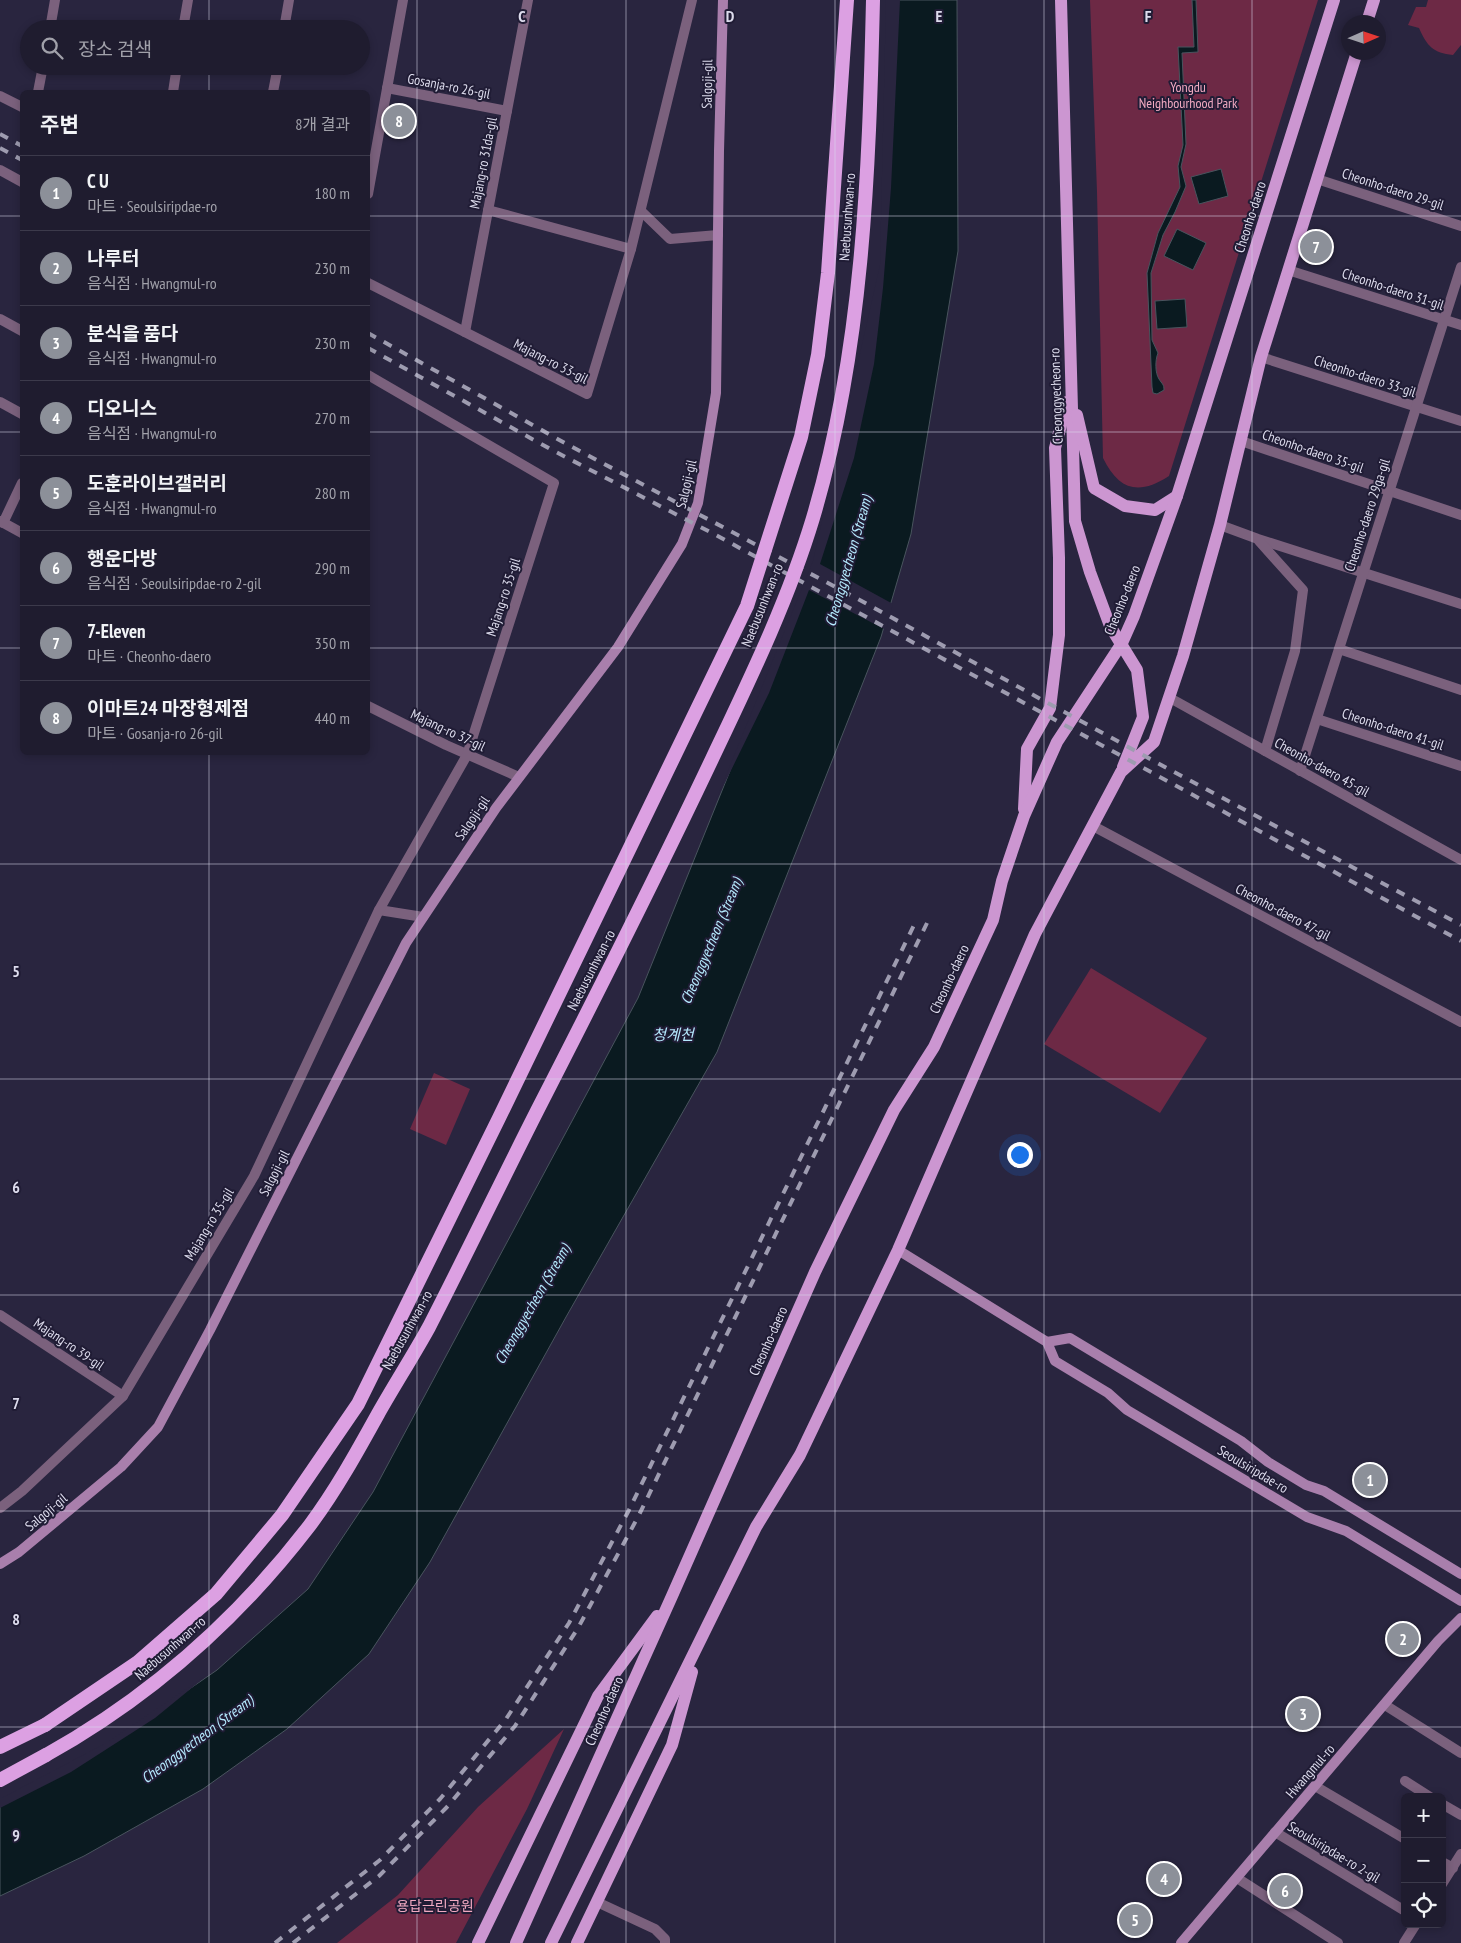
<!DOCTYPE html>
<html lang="ko">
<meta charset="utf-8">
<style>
:root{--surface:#1f1c2f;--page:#272537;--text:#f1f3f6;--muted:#a1a1aa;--line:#3c3a4b;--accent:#8c9099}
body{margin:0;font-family:"PT Sans Narrow","Noto Sans KR",sans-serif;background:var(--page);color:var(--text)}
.controls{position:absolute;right:15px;bottom:15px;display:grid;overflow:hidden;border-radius:8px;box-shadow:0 2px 8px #0003}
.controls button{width:45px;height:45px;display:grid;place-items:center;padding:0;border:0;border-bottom:1px solid var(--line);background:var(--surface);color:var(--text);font:25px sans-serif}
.compass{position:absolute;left:1341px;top:15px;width:45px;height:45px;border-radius:50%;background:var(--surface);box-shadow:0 2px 8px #0003;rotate:87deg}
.you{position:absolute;left:1019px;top:1154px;width:18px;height:18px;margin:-12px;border:4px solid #fff;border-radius:50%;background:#1a73e8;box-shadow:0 0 0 8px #1a73e833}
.badge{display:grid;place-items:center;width:32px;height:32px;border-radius:50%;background:var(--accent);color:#fff;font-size:16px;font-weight:700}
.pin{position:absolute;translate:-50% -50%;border:2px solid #fff;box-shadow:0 1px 5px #0006}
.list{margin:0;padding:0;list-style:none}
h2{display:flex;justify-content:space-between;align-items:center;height:65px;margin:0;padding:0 20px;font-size:21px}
h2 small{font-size:16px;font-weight:400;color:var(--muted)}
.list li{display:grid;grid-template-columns:32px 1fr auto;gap:15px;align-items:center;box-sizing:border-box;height:75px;padding:0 20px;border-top:1px solid var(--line)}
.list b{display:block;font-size:19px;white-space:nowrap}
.list p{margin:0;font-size:16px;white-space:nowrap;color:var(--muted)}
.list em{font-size:16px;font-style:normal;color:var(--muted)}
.icon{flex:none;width:28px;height:28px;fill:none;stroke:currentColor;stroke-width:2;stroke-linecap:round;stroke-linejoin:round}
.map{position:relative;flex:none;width:1461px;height:1943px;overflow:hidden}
.search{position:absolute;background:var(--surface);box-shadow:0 2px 8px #0003;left:20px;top:20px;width:350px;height:55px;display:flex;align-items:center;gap:12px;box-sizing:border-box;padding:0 18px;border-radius:28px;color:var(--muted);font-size:19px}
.panel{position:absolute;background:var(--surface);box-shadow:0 2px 8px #0003;left:20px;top:90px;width:350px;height:665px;border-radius:8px}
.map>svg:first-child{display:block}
</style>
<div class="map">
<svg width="1461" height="1943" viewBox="0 0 1461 1943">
<rect width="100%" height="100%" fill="#29253f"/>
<!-- green -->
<g fill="#6d2945">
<path d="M1090,0h228l-149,476c-31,20 -50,14 -66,-18l-6,-266z"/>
<path d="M1428,0h33v45l-8,10c-20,-2 -26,-9 -34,-27l-11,-3 8,-18h10z"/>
<polygon points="1091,968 1207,1038 1160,1113 1044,1044"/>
<polygon points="434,1073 470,1089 446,1145 410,1129"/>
<polygon points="564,1729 527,1809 456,1943 337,1943 398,1895 478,1807"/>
</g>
<!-- water -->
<g fill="#0a1a20" stroke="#49545e">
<polygon points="889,0 957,0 958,251 911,534 881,637 717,1052 566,1317 430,1562 369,1654 287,1729 203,1789 84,1856 0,1896 0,1802 108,1745 217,1670 308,1589 373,1492 638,998 815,561 882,266"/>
<path d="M1192,0h4l2,52 -16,1 4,91 -5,23 5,19 -11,26 -12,23 -12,38 1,67 6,13c-3,7 -3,20 1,26 3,5 5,5 5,11l-7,4 -4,-1 -1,-6 -5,-114 11,-40 22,-46 -2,-21 5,-21 -5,-98h16z"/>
<polygon points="1221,169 1228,196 1199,204 1191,177"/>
<polygon points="1177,229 1206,243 1193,270 1164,256"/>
<polygon points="1185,299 1187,327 1157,329 1155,301"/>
</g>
<!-- pier -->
<g fill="#29253f">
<polygon points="886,0 900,0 891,188 883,288 874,364 854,458 820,564 893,604 886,630 809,590 769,693 714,805 813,561 880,265"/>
<polygon points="210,1673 155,1718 71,1772 0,1808 0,1799 106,1743"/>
</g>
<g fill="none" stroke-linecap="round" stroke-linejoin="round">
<!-- minor -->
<g stroke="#7b617d" stroke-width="10">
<polyline points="50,29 55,0"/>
<polyline points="183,29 188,0"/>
<polyline points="284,29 289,0"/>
<polyline points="387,88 507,111"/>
<polyline points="38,92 43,66"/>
<polyline points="173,92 177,66"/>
<polyline points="273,92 278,66"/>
<polyline points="0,96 22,107"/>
<polyline points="0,170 22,182"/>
<polyline points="1317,179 1461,226"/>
<polyline points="368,194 403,0"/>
<polyline points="488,210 631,249"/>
<polyline points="641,211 670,239 718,235"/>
<polyline points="1288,270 1461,325"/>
<polyline points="368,283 587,394 631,249 692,0"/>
<polyline points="0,319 22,331"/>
<polyline points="465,332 528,0"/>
<polyline points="1261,357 1461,421"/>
<polyline points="0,402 22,414"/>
<polyline points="1241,441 1461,515"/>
<polyline points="0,521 22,533"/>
<polyline points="3,523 22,483"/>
<polyline points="1220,525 1258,539 1461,604"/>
<polyline points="1259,541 1303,590 1295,651 1265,751"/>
<polyline points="1339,649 1461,690"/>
<polyline points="1170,698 1461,860"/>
<polyline points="368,706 446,745 519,777"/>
<polyline points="1317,719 1461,766"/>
<polyline points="1300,771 1461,267"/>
<polyline points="379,910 423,917"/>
<polyline points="0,1315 123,1396"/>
<polyline points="0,1508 22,1491 123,1396 254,1176 379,910 467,755 554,483 368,375"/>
<polyline points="1385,1705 1461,1753"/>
<polyline points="1405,1781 1430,1797"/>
<polyline points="1315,1786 1405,1839"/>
<polyline points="1442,1804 1461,1815"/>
<polyline points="1275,1832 1405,1911"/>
<polyline points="1442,1862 1453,1868"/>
<polyline points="1237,1878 1338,1943"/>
<polyline points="1442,1884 1461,1854"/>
<polyline points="597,1902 655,1929 665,1939 665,1943"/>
<polyline points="1404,1943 1416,1924"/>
</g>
<!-- tertiary -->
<polyline stroke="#7b617d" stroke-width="10" points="1093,826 1461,1022"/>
<!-- secondary -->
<g stroke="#a97fac" stroke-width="10">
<polyline points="898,1250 1047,1342 1055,1361 1108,1393 1127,1410 1307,1517 1346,1531 1461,1601"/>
<polyline points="1047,1342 1070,1338 1241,1441 1268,1462 1306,1485 1324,1491 1461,1574"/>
<polyline points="0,1564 19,1552 121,1467 158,1427 210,1330 406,943 496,808 618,647 682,544 698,503 716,393 719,151 723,0"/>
<polyline points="1181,1943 1438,1641 1461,1618"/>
</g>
<!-- primary -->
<g stroke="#cc96d1" stroke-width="12">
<polyline points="1061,0 1075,521 1090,572 1110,626 1137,670 1143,717 1123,767"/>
<polyline points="1367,22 1374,0"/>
<polyline points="1077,415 1094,488 1125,506 1155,510 1177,496"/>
<polyline points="1024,809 1027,749 1050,708 1059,635 1059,558 1055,448 1067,402"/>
<polyline points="478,1943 598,1696 657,1616"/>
<polyline points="516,1943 672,1596 815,1272 894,1110 934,1047 993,920 1002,881 1024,816 1057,742 1122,643 1134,616 1177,496 1334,0"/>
<polyline points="551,1943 756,1527 800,1455 898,1250 1035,934 1121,772 1154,742 1183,656 1220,525 1261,357 1357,52"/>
<polyline points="577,1943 672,1745 692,1672"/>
</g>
<!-- trunk -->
<g stroke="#dca0e2" stroke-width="14">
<polyline points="0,1747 45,1725"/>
<polyline points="0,1780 46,1755"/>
</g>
<!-- rail -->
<g stroke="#9e9cb0" stroke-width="4" stroke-dasharray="9 9" stroke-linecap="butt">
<polyline points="0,134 22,146"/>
<polyline points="0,148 22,160"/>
<polyline points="368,333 563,442 856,598 1174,772 1461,925"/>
<polyline points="368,348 552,450 714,534 1461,941"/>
<polyline points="275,1943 380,1860 440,1799 506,1719 569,1623 629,1510 917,919"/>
<polyline points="293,1943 379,1876 447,1807 515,1726 578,1628 639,1515 927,923"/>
</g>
<!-- trunk-bridge -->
<g stroke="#dca0e2" stroke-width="14">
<polyline points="45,1725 138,1662 216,1594 282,1515 358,1404 499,1118 747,606 801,437 818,355 828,273 847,0"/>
<path d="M46,1755c104,-58 192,-136 264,-230 26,-35 47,-73 68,-111 17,-30 35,-58 51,-87 37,-72 72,-145 108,-216 60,-117 119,-234 175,-352 37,-78 76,-158 101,-241 50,-168 56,-344 60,-518"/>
</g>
</g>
<!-- grid -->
<path fill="none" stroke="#dddced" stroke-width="1" stroke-opacity="0.55" d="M209,0v29M417,0v1943M626,0v1943M835,0v1943M1044,0v1943M1252,0v1943M209,66v26M0,216h22M368,216h1093M0,432h22M368,432h1093M0,648h22M368,648h1093M209,752v1191M0,864h1461M0,1079h1461M0,1295h1461M0,1511h1461M0,1727h1461"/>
<g text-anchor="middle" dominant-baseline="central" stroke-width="4" stroke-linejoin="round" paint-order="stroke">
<!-- street labels -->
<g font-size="14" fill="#dddced" stroke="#201c35">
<text transform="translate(707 84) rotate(-89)">Salgoji-gil</text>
<text transform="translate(449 86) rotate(11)">Gosanja-ro 26-gil</text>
<text transform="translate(483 163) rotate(-79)">Majang-ro 31da-gil</text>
<text transform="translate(1393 189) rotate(18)">Cheonho-daero 29-gil</text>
<text transform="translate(847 217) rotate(-86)">Naebusunhwan-ro</text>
<text transform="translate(1250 217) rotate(-72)">Cheonho-daero</text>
<text transform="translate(1393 289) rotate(18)">Cheonho-daero 31-gil</text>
<text transform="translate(551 361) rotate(27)">Majang-ro 33-gil</text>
<text transform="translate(1365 376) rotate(18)">Cheonho-daero 33-gil</text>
<text transform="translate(1056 396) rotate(-92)">Cheonggyecheon-ro</text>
<text transform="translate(1313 451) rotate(19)">Cheonho-daero 35-gil</text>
<text transform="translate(686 484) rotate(-77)">Salgoji-gil</text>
<text transform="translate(1367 515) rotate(-72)">Cheonho-daero 29ga-gil</text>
<text transform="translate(503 597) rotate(-72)">Majang-ro 35-gil</text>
<text transform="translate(1122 600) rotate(-68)">Cheonho-daero</text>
<text transform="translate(762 605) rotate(-68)">Naebusunhwan-ro</text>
<text transform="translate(1393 729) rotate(18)">Cheonho-daero 41-gil</text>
<text transform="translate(448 730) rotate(25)">Majang-ro 37-gil</text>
<text transform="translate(1322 767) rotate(29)">Cheonho-daero 45-gil</text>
<text transform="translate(472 818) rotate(-56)">Salgoji-gil</text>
<text transform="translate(1283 912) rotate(28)">Cheonho-daero 47-gil</text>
<text transform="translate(591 970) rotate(-63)">Naebusunhwan-ro</text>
<text transform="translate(949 979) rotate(-65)">Cheonho-daero</text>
<text transform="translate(274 1173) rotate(-63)">Salgoji-gil</text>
<text transform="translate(209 1224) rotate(-59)">Majang-ro 35-gil</text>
<text transform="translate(407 1330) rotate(-61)">Naebusunhwan-ro</text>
<text transform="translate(768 1341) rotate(-66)">Cheonho-daero</text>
<text transform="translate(69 1344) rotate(34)">Majang-ro 39-gil</text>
<text transform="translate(1253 1469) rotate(31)">Seoulsiripdae-ro</text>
<text transform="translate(46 1512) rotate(-40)">Salgoji-gil</text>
<text transform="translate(170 1648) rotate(-41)">Naebusunhwan-ro</text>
<text transform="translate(604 1711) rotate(-66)">Cheonho-daero</text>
<text transform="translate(1310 1771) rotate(-49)">Hwangmul-ro</text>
<text transform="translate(1334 1852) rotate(31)">Seoulsiripdae-ro 2-gil</text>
</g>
<!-- park labels -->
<g font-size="14" fill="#f1a9c1" stroke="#201c35">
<text x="1188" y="87">Yongdu<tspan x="1188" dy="16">Neighbourhood Park</tspan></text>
<text x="435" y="1906">용답근린공원</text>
</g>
<!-- water labels -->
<g font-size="15" font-style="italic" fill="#b5eafe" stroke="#201c35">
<text transform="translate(848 561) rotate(-74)">Cheonggyecheon (Stream)</text>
<text transform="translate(711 941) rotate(-67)">Cheonggyecheon (Stream)</text>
<text x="673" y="1034">청계천</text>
<text transform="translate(532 1304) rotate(-60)">Cheonggyecheon (Stream)</text>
<text transform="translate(197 1739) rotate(-37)">Cheonggyecheon (Stream)</text>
</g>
</g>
<g font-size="16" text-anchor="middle" font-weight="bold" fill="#dddced" stroke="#201c35" stroke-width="4" stroke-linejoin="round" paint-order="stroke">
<text x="522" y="22">C</text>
<text x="730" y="22">D</text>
<text x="939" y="22">E</text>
<text x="1148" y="22">F</text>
<text x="16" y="977">5</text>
<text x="16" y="1193">6</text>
<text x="16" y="1409">7</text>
<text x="16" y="1625">8</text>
<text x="16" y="1841">9</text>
</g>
</svg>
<div class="controls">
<button>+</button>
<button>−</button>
<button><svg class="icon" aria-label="locate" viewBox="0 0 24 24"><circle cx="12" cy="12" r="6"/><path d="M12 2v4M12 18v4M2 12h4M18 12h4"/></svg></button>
</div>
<svg class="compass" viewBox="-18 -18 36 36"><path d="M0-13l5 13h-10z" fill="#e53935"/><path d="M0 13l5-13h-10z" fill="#a1a1aa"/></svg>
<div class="you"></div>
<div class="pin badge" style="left:1370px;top:1480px">1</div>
<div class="pin badge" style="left:1403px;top:1639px">2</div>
<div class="pin badge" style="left:1303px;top:1714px">3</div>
<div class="pin badge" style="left:1164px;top:1879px">4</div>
<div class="pin badge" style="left:1135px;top:1920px">5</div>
<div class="pin badge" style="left:1285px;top:1891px">6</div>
<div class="pin badge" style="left:1316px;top:247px">7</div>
<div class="pin badge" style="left:399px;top:121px">8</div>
<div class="search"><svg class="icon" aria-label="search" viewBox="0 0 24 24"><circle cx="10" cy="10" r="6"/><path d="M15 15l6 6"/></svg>장소 검색</div>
<section class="panel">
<h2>주변<small>8개 결과</small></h2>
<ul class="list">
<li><span class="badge">1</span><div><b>C U</b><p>마트 · Seoulsiripdae-ro</p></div><em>180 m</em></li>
<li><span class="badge">2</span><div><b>나루터</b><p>음식점 · Hwangmul-ro</p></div><em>230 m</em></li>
<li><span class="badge">3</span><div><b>분식을 품다</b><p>음식점 · Hwangmul-ro</p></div><em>230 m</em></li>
<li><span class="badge">4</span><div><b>디오니스</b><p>음식점 · Hwangmul-ro</p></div><em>270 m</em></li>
<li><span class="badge">5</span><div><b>도훈라이브갤러리</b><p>음식점 · Hwangmul-ro</p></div><em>280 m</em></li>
<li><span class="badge">6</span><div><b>행운다방</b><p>음식점 · Seoulsiripdae-ro 2-gil</p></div><em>290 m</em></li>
<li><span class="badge">7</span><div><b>7-Eleven</b><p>마트 · Cheonho-daero</p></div><em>350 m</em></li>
<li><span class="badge">8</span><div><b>이마트24 마장형제점</b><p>마트 · Gosanja-ro 26-gil</p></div><em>440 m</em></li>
</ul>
</section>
</div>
